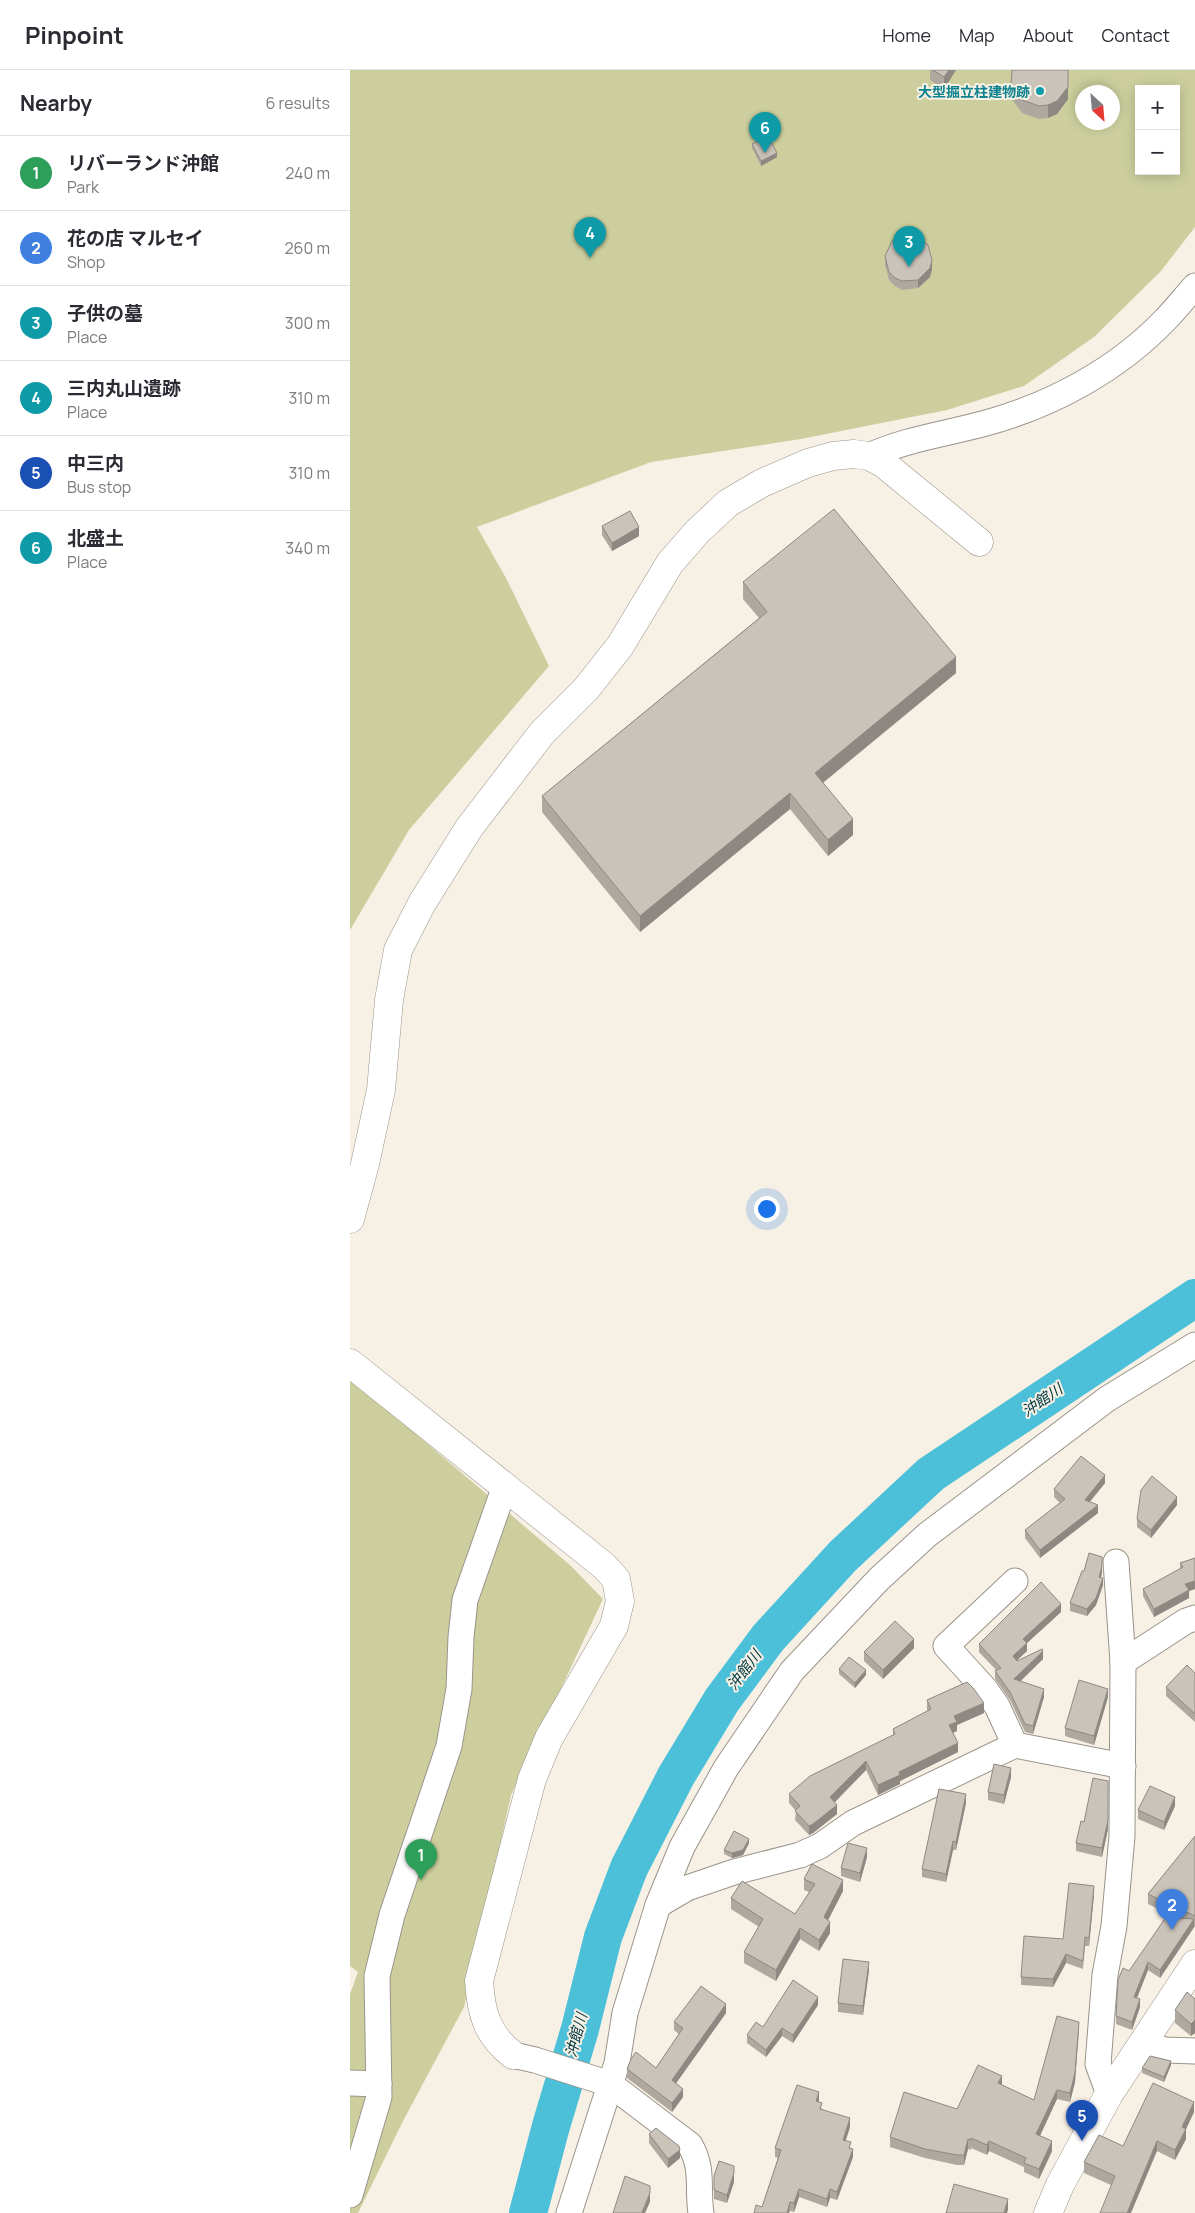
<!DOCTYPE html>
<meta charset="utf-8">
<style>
:root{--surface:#fff;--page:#f7f7f7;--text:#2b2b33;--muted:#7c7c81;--line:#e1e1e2;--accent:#d93025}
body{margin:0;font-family:Manrope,"Noto Sans JP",sans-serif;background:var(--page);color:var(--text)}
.controls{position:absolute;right:15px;top:15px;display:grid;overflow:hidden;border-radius:0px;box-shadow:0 2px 12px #0003}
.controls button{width:45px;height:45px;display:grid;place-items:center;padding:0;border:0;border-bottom:1px solid var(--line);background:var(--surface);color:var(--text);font:25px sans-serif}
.compass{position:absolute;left:725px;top:15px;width:45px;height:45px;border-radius:50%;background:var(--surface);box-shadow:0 2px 12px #0003;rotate:154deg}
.you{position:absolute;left:416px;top:1138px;width:18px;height:18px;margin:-12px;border:4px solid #fff;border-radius:50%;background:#1a73e8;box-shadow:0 0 0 8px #1a73e833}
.badge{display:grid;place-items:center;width:32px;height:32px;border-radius:50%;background:var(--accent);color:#fff;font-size:16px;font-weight:700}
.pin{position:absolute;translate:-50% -41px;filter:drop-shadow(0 1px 2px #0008)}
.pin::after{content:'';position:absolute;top:26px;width:18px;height:15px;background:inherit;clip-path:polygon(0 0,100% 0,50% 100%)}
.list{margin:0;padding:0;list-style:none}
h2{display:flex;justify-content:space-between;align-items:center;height:65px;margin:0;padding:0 20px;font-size:21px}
h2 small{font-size:16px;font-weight:400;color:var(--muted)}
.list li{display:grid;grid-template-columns:32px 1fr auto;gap:15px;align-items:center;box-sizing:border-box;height:75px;padding:0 20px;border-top:1px solid var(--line)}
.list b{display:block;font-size:19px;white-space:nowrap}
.list p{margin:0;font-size:16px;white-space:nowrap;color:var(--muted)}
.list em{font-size:16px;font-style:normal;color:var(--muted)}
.map{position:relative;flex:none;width:845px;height:2143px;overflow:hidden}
header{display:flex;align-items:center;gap:30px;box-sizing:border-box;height:70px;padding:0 25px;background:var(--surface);border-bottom:1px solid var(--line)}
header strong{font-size:24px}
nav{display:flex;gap:28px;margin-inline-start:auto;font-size:18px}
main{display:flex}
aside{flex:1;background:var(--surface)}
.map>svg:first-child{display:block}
</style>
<header>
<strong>Pinpoint</strong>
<nav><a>Home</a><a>Map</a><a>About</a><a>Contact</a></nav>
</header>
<main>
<aside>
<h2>Nearby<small>6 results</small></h2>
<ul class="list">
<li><span class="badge" style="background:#2e9e5b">1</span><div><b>リバーランド沖館</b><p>Park</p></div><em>240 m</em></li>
<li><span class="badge" style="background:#3f7fe0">2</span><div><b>花の店 マルセイ</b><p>Shop</p></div><em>260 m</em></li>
<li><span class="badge" style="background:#0f9aa8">3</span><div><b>子供の墓</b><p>Place</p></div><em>300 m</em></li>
<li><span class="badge" style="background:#0f9aa8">4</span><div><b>三内丸山遺跡</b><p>Place</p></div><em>310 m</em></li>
<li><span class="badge" style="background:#1a4fb4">5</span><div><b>中三内</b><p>Bus stop</p></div><em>310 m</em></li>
<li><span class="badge" style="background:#0f9aa8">6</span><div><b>北盛土</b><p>Place</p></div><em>340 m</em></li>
</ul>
</aside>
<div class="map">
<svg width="845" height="2143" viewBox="0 0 845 2143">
<rect width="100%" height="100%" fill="#f7f0e5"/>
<!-- green -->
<g fill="#cccf9d" fill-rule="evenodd">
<path d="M0,0h845v157l-34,44 -67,66 -70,49 -77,24 -146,29 -150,23 -174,65 29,51 43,88 -140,164 -59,100zM789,19h37v82h-37zM732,22h30v30h-30z"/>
<polygon points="0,1308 220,1495 253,1529 161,1725 114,1937 53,2051 8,2143 0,2143 0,1924 8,1902 0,1896"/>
</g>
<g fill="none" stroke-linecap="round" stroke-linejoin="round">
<!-- river -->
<polyline stroke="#4cc0d9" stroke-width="38" points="178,2143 201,2056 230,1959 253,1867 279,1798 326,1706 372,1630 418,1568 493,1486 581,1404 845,1228"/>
<defs>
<g id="street">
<path d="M519,386c37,-17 77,-22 117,-33 66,-18 131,-53 179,-103 11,-11 20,-23 30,-34"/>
<polyline points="665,1511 596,1576 635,1619 647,1636 665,1675 773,1696"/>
<polyline points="773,1592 836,1551 845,1548"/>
<polyline points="308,1835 337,1818 384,1802 450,1785 470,1776 503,1753 665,1675"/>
<polyline points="792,1973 815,1980 845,1981"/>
<path d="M163,1985l22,5 75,24 80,61c14,24 7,43 11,68"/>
<polyline points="0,2013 29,2014"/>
<polyline points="759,2024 748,1994 755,1905 764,1856 772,1766 773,1592 766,1492"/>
<polyline points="0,2125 29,2027 27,1906 42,1845 99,1676 109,1619 111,1567 115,1530 155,1416"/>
<polyline points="219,2143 267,1993 275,1943 308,1835 332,1777 376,1698 442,1601 529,1509 577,1465 757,1329 845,1275"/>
</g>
<g id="secondary">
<polyline points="0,1149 15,1094 31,1020 39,930 48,880 72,833 119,758 192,663 236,619 270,576 320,493 347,462 378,433 412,413 458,393 483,386 504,384 519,386 534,394 629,472"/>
<path d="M0,1293l254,203 12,13 4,22 -6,25 -65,112 -17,41 -53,202c2,32 8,54 34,74"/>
<polyline points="698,2143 710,2115 759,2024 845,1894"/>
</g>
</defs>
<!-- street casing -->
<use href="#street" stroke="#9a938a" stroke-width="27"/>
<!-- secondary casing -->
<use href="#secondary" stroke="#9a938a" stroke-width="29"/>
<!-- street -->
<use href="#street" stroke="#fff" stroke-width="25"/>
<!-- secondary -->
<use href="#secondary" stroke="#fff" stroke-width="28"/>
</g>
<!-- wall -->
<g fill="#aea89f">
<polygon points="580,0 606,0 594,19 580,10"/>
<polygon points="662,0 718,29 707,44 698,48 689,49 672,43 661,28"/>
<polygon points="402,74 427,87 411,96 402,78"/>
<polygon points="535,186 582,199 580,207 568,218 552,220 545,216 539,210 535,195"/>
<polygon points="252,456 289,466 262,481 252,465"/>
<polygon points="393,512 606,603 473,713 503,765 478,786 440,739 290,862 192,742 192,726 409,548 393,529"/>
<polygon points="755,1413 740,1432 748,1443 690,1488 675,1468 675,1460 710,1433 704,1427 704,1419"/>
<polygon points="827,1435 801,1468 787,1457 787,1449"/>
<polygon points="845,1488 845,1519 839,1521 839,1528 804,1547 793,1526 793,1519 830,1499 830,1493"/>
<polygon points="752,1503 751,1507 753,1515 746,1535 737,1546 720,1541 720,1533"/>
<polygon points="711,1542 677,1573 677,1581 667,1590 693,1589 671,1611 694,1627 683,1664 675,1662 660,1630 645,1609 645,1601 646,1600 629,1582 629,1574"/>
<polygon points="564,1578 533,1609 514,1591 514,1582"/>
<polygon points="489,1599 516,1605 505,1618 489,1604"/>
<polygon points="845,1603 845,1652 816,1626 816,1617"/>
<polygon points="758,1627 744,1675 715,1666 715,1658"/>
<polygon points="577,1630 634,1643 607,1655 607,1661 603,1663 608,1682 550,1711 550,1714 528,1725 516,1700 485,1732 487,1744 463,1763 459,1765 445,1750 446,1741 439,1733 439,1724 543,1665 543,1659 577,1641"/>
<polygon points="661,1707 654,1734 638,1730 638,1722"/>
<polygon points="616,1733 606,1780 603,1780 596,1812 572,1807 572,1799"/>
<polygon points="825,1736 814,1760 788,1749 788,1740"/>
<polygon points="758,1759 752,1787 726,1781 726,1773"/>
<polygon points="845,1766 845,1856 810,1908 798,1900 787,1928 790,1937 782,1960 766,1954 766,1946 779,1901 827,1848 798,1834 798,1824"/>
<polygon points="399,1773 393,1785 382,1788 374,1784 374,1780"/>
<polygon points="517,1787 510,1812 491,1806 491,1798"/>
<polygon points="454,1809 493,1821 478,1850 480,1863 469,1881 450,1869 426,1911 394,1893 394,1882 409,1857 381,1839 381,1828 445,1844 459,1822 454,1820"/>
<polygon points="744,1824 739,1876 735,1876 733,1899 716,1893 703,1917 671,1915 671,1907 713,1869"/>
<polygon points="519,1900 513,1945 488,1942 488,1933"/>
<polygon points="845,1929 845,1963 841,1966 825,1953 825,1940"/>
<polygon points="468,1935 443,1973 432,1966 416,1987 397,1973 397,1965 413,1957"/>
<polygon points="376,1943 326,2013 333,2027 322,2042 277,2008 277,1999 306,1998 329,1964 324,1960 324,1952"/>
<polygon points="729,1961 725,2012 720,2032 707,2029 690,2066 702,2081 689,2109 674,2102 674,2097 639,2081 637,2085 621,2078 621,2080 618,2079 614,2095 607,2095 575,2088 540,2077 540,2067 607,2039 652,2015 684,2030"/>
<polygon points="821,1995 814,2012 792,2003 792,1998"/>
<polygon points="469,2031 468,2032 472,2039 500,2057 496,2070 501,2079 503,2087 487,2130 480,2128 477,2137 449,2127 444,2142 440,2141 439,2143 404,2143 412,2137 428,2088 425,2087 425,2078"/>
<polygon points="844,2042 836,2059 836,2069 825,2090 807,2081 761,2115 734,2103 734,2092 773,2076"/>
<polygon points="299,2064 330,2088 318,2098 299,2073"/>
<polygon points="364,2106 384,2112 377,2133 364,2129"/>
</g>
<!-- shaded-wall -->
<g fill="#8d8882">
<polygon points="599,0 606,0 594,19 594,7"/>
<polygon points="718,0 718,29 707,44 698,48 698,35"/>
<polygon points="427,83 427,87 411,96 411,91"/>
<polygon points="582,190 582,199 580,207 568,218 568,210"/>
<polygon points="289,457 289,466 262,481 262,473"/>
<polygon points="606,587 606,603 465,719 465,703"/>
<polygon points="440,723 440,739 290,862 290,846"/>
<polygon points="503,749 503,765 478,786 478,770"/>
<polygon points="755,1405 755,1413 735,1437 735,1430"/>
<polygon points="827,1427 827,1435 801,1468 801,1460"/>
<polygon points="748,1435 748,1443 690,1488 690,1480"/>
<polygon points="752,1496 752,1503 749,1514 749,1507"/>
<polygon points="753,1508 753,1515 746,1535 737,1546 737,1539"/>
<polygon points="845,1511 845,1519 839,1521 839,1528 804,1547 804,1539 835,1514"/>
<polygon points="711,1534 711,1542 677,1573 677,1581 663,1594 663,1586 673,1569"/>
<polygon points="564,1569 564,1578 533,1609 533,1600"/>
<polygon points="693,1581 693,1589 664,1617 664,1609"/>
<polygon points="516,1600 516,1605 505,1618 505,1613"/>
<polygon points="694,1619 694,1627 683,1664 683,1656"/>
<polygon points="758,1619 758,1627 744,1675 744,1666"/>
<polygon points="634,1633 634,1643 607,1655 607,1661 599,1664 599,1655 604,1646"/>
<polygon points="608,1673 608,1682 550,1711 550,1714 528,1725 528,1715 549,1702"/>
<polygon points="516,1691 516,1700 480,1737 480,1727"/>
<polygon points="661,1698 661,1707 654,1734 654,1725"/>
<polygon points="758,1711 758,1759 752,1787 752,1778"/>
<polygon points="616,1724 616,1733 606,1780 606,1772"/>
<polygon points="825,1727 825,1736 814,1760 814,1752"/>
<polygon points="487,1735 487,1744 463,1763 459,1765 459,1756"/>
<polygon points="399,1769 399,1773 393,1785 382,1788 382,1783"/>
<polygon points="603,1771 603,1780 596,1812 596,1804"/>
<polygon points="517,1778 517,1787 510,1812 510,1803"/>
<polygon points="493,1810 493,1821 474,1858 474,1847"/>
<polygon points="744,1816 744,1824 739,1876 739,1868"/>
<polygon points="844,1849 844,1857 810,1908 810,1900"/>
<polygon points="480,1852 480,1863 469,1881 469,1870"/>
<polygon points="450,1858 450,1869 426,1911 426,1900"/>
<polygon points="716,1884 716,1893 703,1917 703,1909"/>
<polygon points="519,1892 519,1900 513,1945 513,1936"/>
<polygon points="798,1892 798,1900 784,1935 784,1927"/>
<polygon points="468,1927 468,1935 443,1973 443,1965"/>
<polygon points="790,1929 790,1937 782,1960 782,1952"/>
<polygon points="376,1934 376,1943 322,2019 322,2010"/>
<polygon points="845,1950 845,1963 841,1966 841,1954"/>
<polygon points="729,1952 725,2012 720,2032 720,2023"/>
<polygon points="432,1958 432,1966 416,1987 416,1980"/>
<polygon points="821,1991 821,1995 814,2012 814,2007"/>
<polygon points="652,2006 652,2015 648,2013"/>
<polygon points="333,2019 333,2027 322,2042 322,2033"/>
<polygon points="707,2020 707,2029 686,2074 686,2064"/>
<polygon points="469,2022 469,2031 466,2040 466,2031"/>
<polygon points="844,2032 844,2042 836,2059 836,2069 825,2090 825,2080 832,2057"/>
<polygon points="500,2048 500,2057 493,2078 493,2070"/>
<polygon points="618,2069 618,2079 614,2095 614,2085"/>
<polygon points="639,2071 639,2081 637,2085 637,2075"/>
<polygon points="702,2071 702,2081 689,2109 689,2099"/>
<polygon points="807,2071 807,2081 781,2143 777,2143"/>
<polygon points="503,2079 503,2087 487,2130 487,2122"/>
<polygon points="330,2080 330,2088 318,2098 318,2089"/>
<polygon points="384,2103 384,2112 377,2133 377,2125"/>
<polygon points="449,2119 449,2127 444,2142 444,2133"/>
<polygon points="480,2119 480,2128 477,2137 477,2129"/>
<polygon points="300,2123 300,2132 295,2143 292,2143"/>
<polygon points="658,2129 658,2140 657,2143 654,2143"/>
<polygon points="440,2132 439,2143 437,2143"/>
</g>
<!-- building -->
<g fill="#cac3b9" stroke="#8d8882">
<polygon points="583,0 599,0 594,7"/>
<polygon points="662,0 718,0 718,17 707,31 698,35 689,36 672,30 661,15"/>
<polygon points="418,66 427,83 411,91 402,74"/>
<polygon points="557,165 565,165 578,175 582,190 580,198 568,210 552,211 545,208 539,202 535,186 542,171"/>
<polygon points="484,439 606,587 465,703 503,749 478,770 440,723 290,846 192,726 417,542 393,512"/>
<polygon points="280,441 289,457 262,473 252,456"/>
<polygon points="731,1386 755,1405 735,1430 748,1435 690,1480 675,1460 715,1429 704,1419"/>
<polygon points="802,1406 827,1427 801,1460 787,1449 791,1420"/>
<polygon points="739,1483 752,1487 752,1496 749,1507 753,1508 746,1528 737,1539 720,1533 732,1501 734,1501"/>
<polygon points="845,1488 845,1511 835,1514 839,1520 804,1539 793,1519 833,1497 830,1493"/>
<polygon points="691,1512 711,1534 673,1569 677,1573 663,1586 667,1591 692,1579 693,1581 664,1609 694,1619 683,1656 675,1654 660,1622 645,1601 651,1598 629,1574"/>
<polygon points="545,1551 564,1569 533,1600 514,1582"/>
<polygon points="499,1587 516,1600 505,1613 489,1599"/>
<polygon points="837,1595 845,1603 845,1644 816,1617"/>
<polygon points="729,1610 758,1619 744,1666 715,1658"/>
<polygon points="617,1612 624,1619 634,1633 604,1646 607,1652 599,1655 608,1673 549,1702 550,1705 528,1715 516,1691 480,1727 487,1735 463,1754 459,1756 445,1741 450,1736 439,1724 460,1706 545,1664 543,1659 581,1639 577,1630"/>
<polygon points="644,1694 661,1698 654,1725 638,1722"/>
<polygon points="743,1708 758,1711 758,1750 752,1778 726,1773 731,1751 734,1752"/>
<polygon points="800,1716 825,1727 814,1752 788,1740"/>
<polygon points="589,1719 616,1724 606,1772 603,1771 596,1804 572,1799"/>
<polygon points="384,1761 399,1769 393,1780 382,1783 374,1780"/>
<polygon points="845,1766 845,1846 798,1824"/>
<polygon points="498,1773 517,1778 510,1803 491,1798"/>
<polygon points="462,1794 493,1810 474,1847 480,1852 469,1870 450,1858 426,1900 394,1882 413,1849 381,1828 392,1811 445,1844 465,1814 454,1809"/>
<polygon points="719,1813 744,1816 739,1868 735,1867 733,1891 716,1884 703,1909 671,1907 674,1866 713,1869"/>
<polygon points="816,1847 844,1849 810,1900 798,1892 784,1927 790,1929 782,1952 766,1946 768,1910 773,1898 779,1901"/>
<polygon points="493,1889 519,1892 513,1936 488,1933"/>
<polygon points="443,1910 468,1927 443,1965 432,1958 416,1980 397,1965 406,1952 413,1957"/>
<polygon points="351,1916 376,1934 322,2010 333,2019 322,2033 277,1999 281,1989 286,1982 306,1998 333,1958 324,1952"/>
<polygon points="837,1922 845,1929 845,1950 841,1954 825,1940"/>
<polygon points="707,1946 729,1952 725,2003 720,2023 707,2020 686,2064 702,2071 689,2099 674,2093 676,2088 639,2071 637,2075 621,2068 621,2070 618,2069 614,2085 607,2085 575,2079 540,2067 554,2022 607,2039 628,1995 652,2006 648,2013 684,2030"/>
<polygon points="800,1986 821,1991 814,2007 792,1998"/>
<polygon points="803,2013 844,2032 832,2057 836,2059 825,2080 807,2071 777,2143 750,2143 765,2106 734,2092 749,2065 773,2076"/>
<polygon points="447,2015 469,2022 466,2031 472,2033 470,2039 500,2048 493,2070 501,2072 499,2078 503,2079 487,2122 480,2119 477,2129 449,2119 444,2133 440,2132 437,2143 404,2143 406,2135 412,2137 431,2080 425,2078"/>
<polygon points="306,2058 329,2076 330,2080 318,2089 299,2064"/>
<polygon points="369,2091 384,2096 384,2103 377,2125 364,2120 364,2106"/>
<polygon points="275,2106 300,2116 300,2123 292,2142 293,2143 263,2143"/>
<polygon points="604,2114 658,2129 654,2143 596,2143"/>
</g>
<!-- markers -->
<circle fill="#0f9aa8" stroke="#f7f0e5" stroke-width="2" cx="690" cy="21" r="5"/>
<g text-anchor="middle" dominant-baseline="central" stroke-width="4" stroke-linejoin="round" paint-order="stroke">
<!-- culture labels -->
<g font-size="14" font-weight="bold" fill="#0d838f" stroke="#f7f0e5" text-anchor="end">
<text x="680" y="21">大型掘立柱建物跡</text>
</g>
<!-- water labels -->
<g font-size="15" font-style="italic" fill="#013943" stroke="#f7f0e5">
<text transform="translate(692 1330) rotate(-34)">沖館川</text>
<text transform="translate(394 1600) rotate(-53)">沖館川</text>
<text transform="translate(226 1965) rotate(-75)">沖館川</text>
</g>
</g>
</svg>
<div class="controls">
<button>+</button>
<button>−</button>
</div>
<svg class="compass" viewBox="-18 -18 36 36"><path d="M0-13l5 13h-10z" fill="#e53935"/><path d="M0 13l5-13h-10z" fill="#7c7c81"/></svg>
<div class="you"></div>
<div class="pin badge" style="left:71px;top:1810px;background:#2e9e5b">1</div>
<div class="pin badge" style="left:822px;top:1860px;background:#3f7fe0">2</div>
<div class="pin badge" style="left:559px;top:197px;background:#0f9aa8">3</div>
<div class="pin badge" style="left:240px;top:188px;background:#0f9aa8">4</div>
<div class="pin badge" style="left:732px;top:2071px;background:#1a4fb4">5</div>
<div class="pin badge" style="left:415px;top:83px;background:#0f9aa8">6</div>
</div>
</main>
